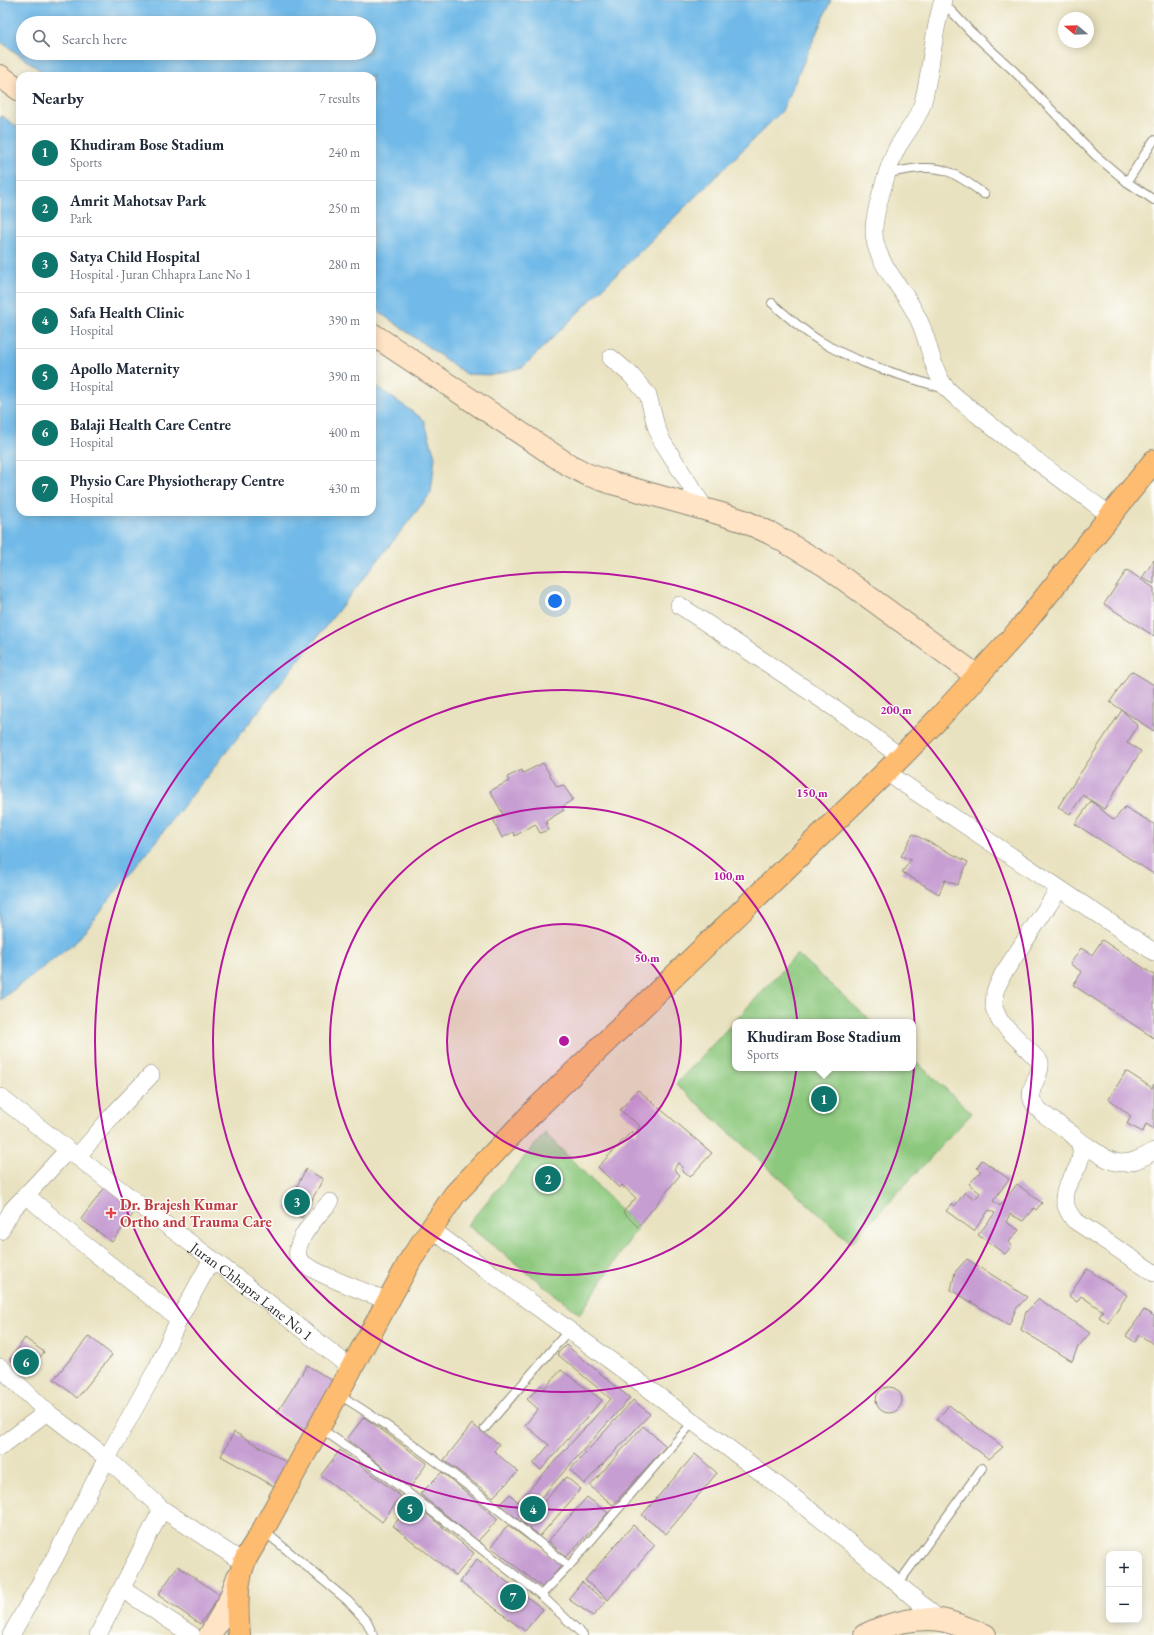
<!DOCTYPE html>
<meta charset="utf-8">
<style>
:root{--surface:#fff;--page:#f2f2f3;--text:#1f2937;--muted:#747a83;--line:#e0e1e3;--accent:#0f766e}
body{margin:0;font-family:"EB Garamond",serif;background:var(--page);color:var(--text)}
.controls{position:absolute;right:12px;bottom:12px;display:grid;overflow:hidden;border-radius:8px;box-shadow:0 2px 10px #0003}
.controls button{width:36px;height:36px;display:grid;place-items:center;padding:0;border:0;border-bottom:1px solid var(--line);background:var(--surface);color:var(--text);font:20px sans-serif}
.compass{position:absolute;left:1058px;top:12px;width:36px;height:36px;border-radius:50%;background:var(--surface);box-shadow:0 2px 10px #0003;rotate:289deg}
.you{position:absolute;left:555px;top:601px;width:14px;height:14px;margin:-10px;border:3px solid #fff;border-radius:50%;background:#1a73e8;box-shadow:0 0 0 6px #1a73e833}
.badge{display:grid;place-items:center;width:26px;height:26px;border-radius:50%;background:var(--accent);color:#fff;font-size:13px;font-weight:700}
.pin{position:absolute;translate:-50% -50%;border:2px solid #fff;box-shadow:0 1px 4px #0006}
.popup{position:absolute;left:732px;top:1019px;width:184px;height:52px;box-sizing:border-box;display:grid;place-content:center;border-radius:8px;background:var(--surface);filter:drop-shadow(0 1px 3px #0005);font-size:13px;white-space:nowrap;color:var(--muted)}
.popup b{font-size:15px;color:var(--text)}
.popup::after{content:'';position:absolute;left:50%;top:100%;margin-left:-8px;border:8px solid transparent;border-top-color:var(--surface)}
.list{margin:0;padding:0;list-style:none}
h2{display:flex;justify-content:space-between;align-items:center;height:52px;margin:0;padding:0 16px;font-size:17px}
h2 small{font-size:13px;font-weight:400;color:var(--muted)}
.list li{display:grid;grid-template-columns:26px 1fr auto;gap:12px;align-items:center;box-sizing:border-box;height:56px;padding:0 16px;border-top:1px solid var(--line)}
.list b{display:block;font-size:15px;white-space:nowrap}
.list p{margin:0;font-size:13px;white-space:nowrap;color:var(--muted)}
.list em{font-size:13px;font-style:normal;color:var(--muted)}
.icon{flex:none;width:22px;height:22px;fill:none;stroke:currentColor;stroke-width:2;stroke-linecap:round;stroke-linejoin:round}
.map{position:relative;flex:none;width:1154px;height:1635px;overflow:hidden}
.search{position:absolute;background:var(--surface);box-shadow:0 2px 10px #0003;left:16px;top:16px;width:360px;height:44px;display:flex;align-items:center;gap:10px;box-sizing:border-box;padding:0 14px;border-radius:22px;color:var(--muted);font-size:15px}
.panel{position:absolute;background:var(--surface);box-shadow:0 2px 10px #0003;left:16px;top:72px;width:360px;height:444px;border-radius:12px}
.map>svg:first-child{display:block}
</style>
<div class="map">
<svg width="1154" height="1635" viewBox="0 0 1154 1635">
<rect width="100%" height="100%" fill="#fdfcf7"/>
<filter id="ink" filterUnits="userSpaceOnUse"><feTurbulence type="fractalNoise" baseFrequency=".025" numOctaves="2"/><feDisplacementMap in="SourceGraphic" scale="8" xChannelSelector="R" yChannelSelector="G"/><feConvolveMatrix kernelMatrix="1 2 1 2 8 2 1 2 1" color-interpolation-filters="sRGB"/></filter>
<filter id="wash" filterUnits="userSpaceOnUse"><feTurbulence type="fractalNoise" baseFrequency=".012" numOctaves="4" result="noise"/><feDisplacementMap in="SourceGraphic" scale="16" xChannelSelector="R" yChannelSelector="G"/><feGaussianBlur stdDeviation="0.9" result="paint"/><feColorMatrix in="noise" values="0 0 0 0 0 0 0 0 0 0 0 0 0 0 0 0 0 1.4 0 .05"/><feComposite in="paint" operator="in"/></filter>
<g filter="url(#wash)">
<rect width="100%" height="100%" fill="#e9e2c0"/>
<!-- green -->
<g fill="#8cc87d" stroke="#5c7a54">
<polygon points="797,954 872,1022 735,1022 735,1068 913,1068 913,1059 972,1113 851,1243 676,1084"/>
<polygon points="545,1133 638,1227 580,1314 467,1225"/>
</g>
<!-- water -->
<g fill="#70b9e8" stroke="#4e728a" fill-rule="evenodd">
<path d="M0,0h831l-49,111 -259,256 -30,8 -27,-1 -94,-67v-231h-324l-48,-35zM23,23h346v30h-346z"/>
<polygon points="2,116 20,129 20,512 372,512 372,383 424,420 435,456 431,493 76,942 0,1000 0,118"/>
</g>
<g id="blocks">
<!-- building -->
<g fill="#c69ed2">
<polygon points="1154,560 1154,584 1142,578"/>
<polygon points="1127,570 1154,588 1154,636 1104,604"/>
<polygon points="1131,671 1154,685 1154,731 1122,710 1138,726 1127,743 1141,751 1104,809 1083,795 1070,814 1058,807 1122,710 1110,702"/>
<polygon points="543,763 557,787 563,785 573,799 562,807 564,810 546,821 548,830 540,833 535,824 515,836 513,832 502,838 493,819 503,814 490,791 509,781 507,777 522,770 523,773"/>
<polygon points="1091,801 1114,820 1125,807 1154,824 1154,874 1075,824"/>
<polygon points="913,834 968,862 957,885 945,880 939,894 902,872 911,860 901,856"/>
<polygon points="1102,940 1154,975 1154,1038 1073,985 1082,972 1070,964 1081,948 1092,955"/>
<polygon points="1126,1071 1152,1088 1154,1084 1154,1129 1146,1124 1143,1132 1127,1124 1131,1116 1109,1099"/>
<polygon points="638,1090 712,1153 690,1177 682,1171 683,1167 678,1163 674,1169 680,1175 638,1227 623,1212 636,1198 622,1185 619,1188 598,1167 632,1131 635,1134 640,1126 620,1110"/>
<polygon points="982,1160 1009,1179 993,1201 1000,1206 1017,1184 1042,1203 1036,1210 1034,1208 1023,1221 1010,1214 1006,1222 1019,1230 1009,1242 1012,1246 1005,1254 978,1235 995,1213 989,1210 974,1231 946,1211 952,1204 955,1206 965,1192 975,1199 980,1193 969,1184 981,1171 977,1168"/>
<polygon points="306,1169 323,1179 302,1218 285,1209"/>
<polygon points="106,1186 137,1209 112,1242 81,1219"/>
<polygon points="967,1259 1027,1297 1016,1309 1009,1325 951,1290 955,1272"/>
<polygon points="1087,1269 1127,1295 1108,1323 1099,1317 1103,1311 1081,1296 1077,1302 1069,1296"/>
<polygon points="1039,1299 1090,1333 1078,1347 1072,1361 1021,1330 1026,1312"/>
<polygon points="1144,1310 1154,1316 1154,1344 1139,1335 1135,1342 1126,1336"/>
<polygon points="89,1336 112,1355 77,1398 54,1379"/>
<polygon points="25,1338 44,1352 28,1373 10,1359"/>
<polygon points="566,1345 630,1398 518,1523 500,1504 510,1494 518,1502 611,1399 557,1354"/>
<polygon points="307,1365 338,1384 309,1432 277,1413"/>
<polygon points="561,1370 602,1400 541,1470 533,1464 549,1445 525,1425 538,1409 527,1399 541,1385 545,1388"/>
<circle cx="889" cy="1400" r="13"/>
<polygon points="633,1400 650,1414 584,1484 570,1470"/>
<polygon points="949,1405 1003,1447 989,1459 937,1420"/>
<polygon points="364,1417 427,1463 410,1488 347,1439"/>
<polygon points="472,1424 499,1444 494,1451 518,1472 493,1497 444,1460"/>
<polygon points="643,1426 666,1446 613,1505 590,1486"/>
<polygon points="234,1432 290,1464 277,1488 221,1456"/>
<polygon points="340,1450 401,1496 382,1522 321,1475"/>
<polygon points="695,1454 717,1473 666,1534 642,1515"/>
<polygon points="442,1472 498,1519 478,1541 420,1494"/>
<polygon points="566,1477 581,1489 540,1536 524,1524"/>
<polygon points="587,1497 608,1513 566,1557 548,1541"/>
<polygon points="412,1502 474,1553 456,1576 393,1526"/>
<polygon points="508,1525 562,1565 543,1588 491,1547"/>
<polygon points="633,1525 655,1545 608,1600 585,1580"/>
<polygon points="477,1559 543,1609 525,1631 460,1582"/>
<polygon points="178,1566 220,1595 200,1624 158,1595"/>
<polygon points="582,1582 606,1602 593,1616 568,1599"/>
</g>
</g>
</g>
<g filter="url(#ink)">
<use href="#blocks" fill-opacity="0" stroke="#8a8676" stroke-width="1"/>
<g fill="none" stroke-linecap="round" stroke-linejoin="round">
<defs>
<g id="lane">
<polyline points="943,2 970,31 1014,71 1095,155 1127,182 1154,200"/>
<path d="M888,173c19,-3 43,-9 61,-1 12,5 24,14 35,22"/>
<polyline points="1127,182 1154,140"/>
<path d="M772,303c15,13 30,27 48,38 37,23 82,34 124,48"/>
<path d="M338,1394c82,50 156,113 231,172"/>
<polyline points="320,1428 360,1456 541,1595 583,1635"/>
<polyline points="485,1428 568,1331"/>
<polyline points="264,1531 348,1601 367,1622 373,1635"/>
<polyline points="898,1584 982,1468"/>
<polyline points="541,1595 569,1566 693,1422"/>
</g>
<g id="street">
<path d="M943,0c-11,34 -11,71 -21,105 -5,16 -17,29 -25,43 -8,16 -23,64 -23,82 -1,26 22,51 35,72 6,10 12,21 15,31 6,16 9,36 19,51 9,12 24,21 35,31 43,36 89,68 133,101"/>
<polyline points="611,358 630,374 648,395 656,426 662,441 705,509"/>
<polyline points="679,605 836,709 901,757"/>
<polyline points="886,772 1154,952"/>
<path d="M1059,889l-56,85 -8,17 -1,17 6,13 40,41c2,14 -14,27 -7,40 9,18 46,28 48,47 2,30 -33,37 -7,71l80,53"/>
<path id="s1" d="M0,1097l149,115 92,69 110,87"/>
<path d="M1078,1140c31,20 40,34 76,11"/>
<polyline points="77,1157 112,1116 151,1075"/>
<polyline points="26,1195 76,1238 179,1319"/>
<path d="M330,1202c-11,12 -36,37 -32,55 4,13 74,37 90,44"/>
<path d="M431,1229c122,90 245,178 366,271 49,38 95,80 143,120"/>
<polyline points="0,1231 12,1210 68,1150"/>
<polyline points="0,1367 47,1412 107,1458 162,1509 244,1563"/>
<polyline points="0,1447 47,1412"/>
<polyline points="122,1589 192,1635"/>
<polyline points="11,1635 55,1557 107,1458 157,1368 179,1319 212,1259"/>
<polyline points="98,1635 162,1509"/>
</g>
<g id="secondary">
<polyline points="0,76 20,90"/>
<polyline points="372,334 564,462 586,474 612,483 718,513 744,521 770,533 826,566 977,676"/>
<polyline points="210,1635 228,1604 238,1577"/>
<path d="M865,1635c22,-11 51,-19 76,-15 15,3 30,10 44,15"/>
</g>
<path id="primary" d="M239,1635c-2,-21 -3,-53 5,-72 4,-11 13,-22 19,-33l148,-271 44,-65 80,-84 351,-338 53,-54 81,-89 134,-168"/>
</defs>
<!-- lane casing -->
<use href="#lane" stroke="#8a8676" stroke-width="10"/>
<!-- street casing -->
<use href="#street" stroke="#8a8676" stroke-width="18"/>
<!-- secondary casing -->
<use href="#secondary" stroke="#8a8676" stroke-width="24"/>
<!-- primary casing -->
<use href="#primary" stroke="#8a8676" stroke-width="24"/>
<!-- lane -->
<use href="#lane" stroke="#fff" stroke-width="8"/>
<!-- street -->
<use href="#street" stroke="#fff" stroke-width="17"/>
<!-- secondary -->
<use href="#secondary" stroke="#ffe4c6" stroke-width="22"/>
<!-- primary -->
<use href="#primary" stroke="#febc70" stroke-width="22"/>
</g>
</g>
<!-- distance rings -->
<circle cx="564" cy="1041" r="117" fill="#b5179e" fill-opacity=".12"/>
<g fill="none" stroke="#b5179e" stroke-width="2">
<circle cx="564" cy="1041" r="117"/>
<circle cx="564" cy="1041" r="234"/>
<circle cx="564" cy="1041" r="351"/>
<circle cx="564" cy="1041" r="469"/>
</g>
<!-- markers -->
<path fill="#e0444e" stroke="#fdfcf7" stroke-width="1.5" d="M109 1207h4v4h4v4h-4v4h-4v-4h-4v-4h4z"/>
<g text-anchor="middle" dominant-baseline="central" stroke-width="3" stroke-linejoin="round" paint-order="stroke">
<!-- health labels -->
<g font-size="15" font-weight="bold" fill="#be3a42" stroke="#fdfcf7" text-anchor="start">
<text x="120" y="1204">Dr. Brajesh Kumar<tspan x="120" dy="17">Ortho and Trauma Care</tspan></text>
</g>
<!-- street labels -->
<g font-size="15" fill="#2b2b2b" stroke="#fdfcf7">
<text stroke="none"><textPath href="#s1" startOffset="318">Juran Chhapra Lane No 1</textPath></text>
</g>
</g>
<circle cx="564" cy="1041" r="6" fill="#b5179e" stroke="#fdfcf7" stroke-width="2"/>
<g font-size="12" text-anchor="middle" font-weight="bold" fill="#b5179e" stroke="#fdfcf7" stroke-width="3" stroke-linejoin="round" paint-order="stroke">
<text x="896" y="714">200 m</text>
<text x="812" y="797">150 m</text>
<text x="729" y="880">100 m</text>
<text x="647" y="962">50 m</text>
</g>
</svg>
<div class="controls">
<button>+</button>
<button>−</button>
</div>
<svg class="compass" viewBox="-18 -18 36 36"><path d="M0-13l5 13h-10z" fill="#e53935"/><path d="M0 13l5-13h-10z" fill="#747a83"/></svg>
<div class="you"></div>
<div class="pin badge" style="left:824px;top:1099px">1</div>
<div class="popup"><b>Khudiram Bose Stadium</b>Sports</div>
<div class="pin badge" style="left:548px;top:1179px">2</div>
<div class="pin badge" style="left:297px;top:1202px">3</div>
<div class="pin badge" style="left:533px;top:1509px">4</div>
<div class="pin badge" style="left:410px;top:1509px">5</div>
<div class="pin badge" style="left:26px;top:1362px">6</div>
<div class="pin badge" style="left:513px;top:1597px">7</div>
<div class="search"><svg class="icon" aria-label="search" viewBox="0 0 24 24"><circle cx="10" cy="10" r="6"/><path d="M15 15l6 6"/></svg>Search here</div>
<section class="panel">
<h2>Nearby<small>7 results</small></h2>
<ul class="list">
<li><span class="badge">1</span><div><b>Khudiram Bose Stadium</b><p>Sports</p></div><em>240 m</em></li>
<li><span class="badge">2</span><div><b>Amrit Mahotsav Park</b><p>Park</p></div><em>250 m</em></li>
<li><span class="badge">3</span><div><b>Satya Child Hospital</b><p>Hospital · Juran Chhapra Lane No 1</p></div><em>280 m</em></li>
<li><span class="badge">4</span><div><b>Safa Health Clinic</b><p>Hospital</p></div><em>390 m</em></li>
<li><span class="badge">5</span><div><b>Apollo Maternity</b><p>Hospital</p></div><em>390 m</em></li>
<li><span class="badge">6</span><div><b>Balaji Health Care Centre</b><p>Hospital</p></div><em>400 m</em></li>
<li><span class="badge">7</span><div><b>Physio Care Physiotherapy Centre</b><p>Hospital</p></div><em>430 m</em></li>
</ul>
</section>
</div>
